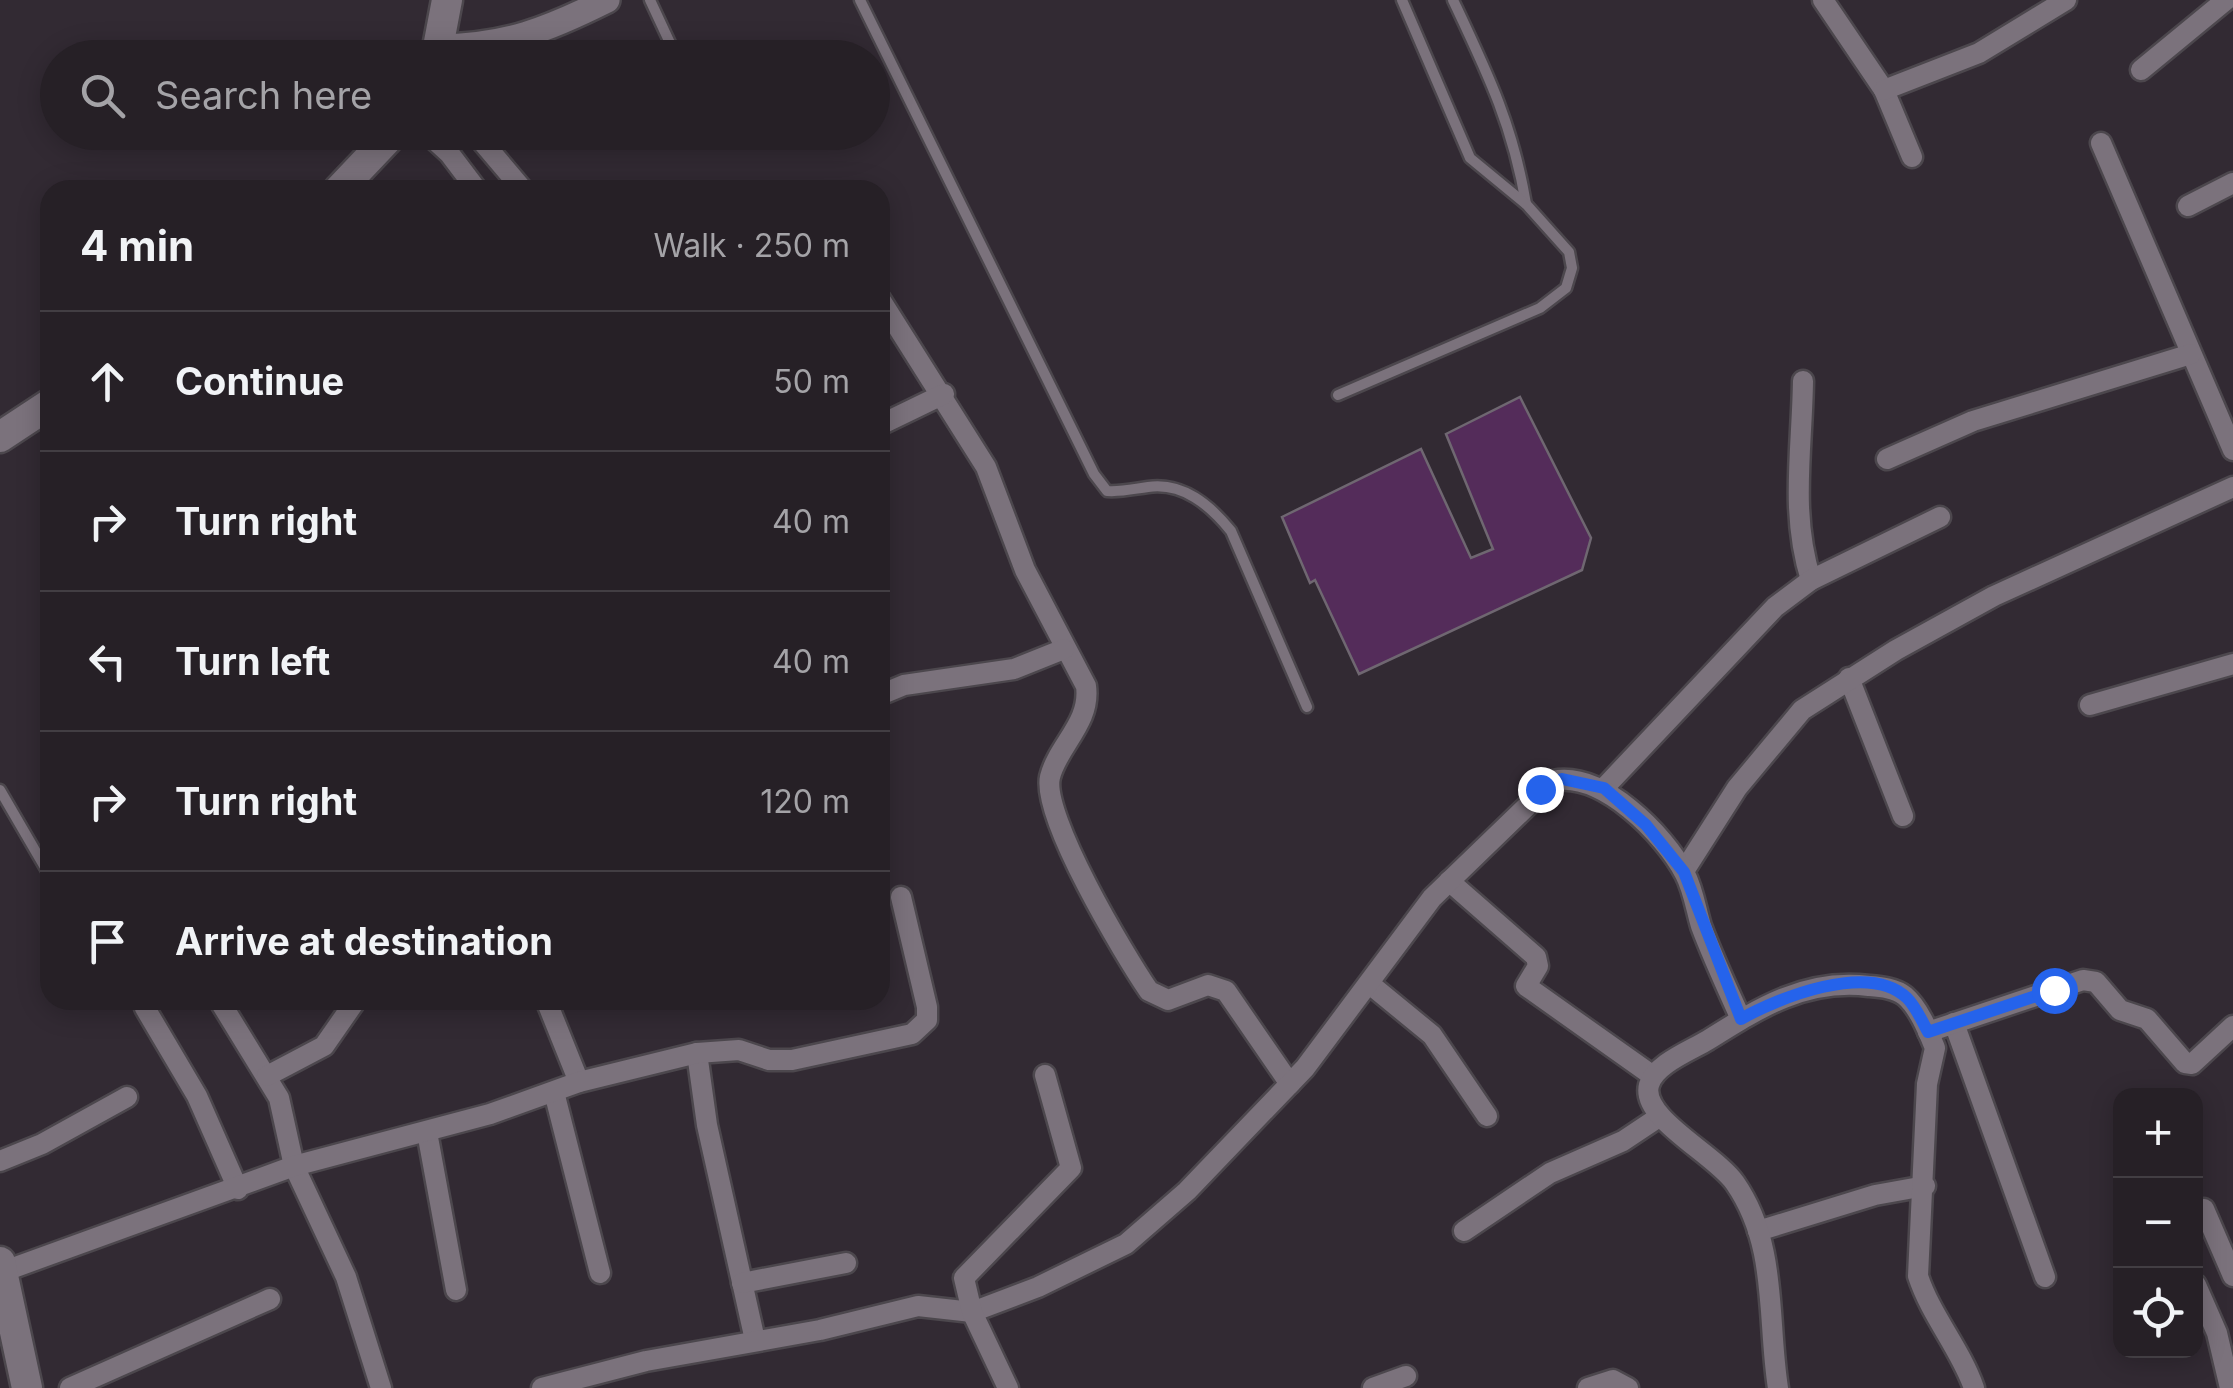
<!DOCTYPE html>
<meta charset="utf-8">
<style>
:root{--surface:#262026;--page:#2e282e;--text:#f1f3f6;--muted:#a4a3a7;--line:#423e43}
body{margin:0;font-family:Inter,sans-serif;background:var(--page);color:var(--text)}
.controls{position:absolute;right:30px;bottom:30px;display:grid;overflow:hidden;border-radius:20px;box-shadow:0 5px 25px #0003}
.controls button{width:90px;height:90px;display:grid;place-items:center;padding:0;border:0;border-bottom:2px solid var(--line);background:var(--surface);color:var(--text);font:50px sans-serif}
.stop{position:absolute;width:30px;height:30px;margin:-22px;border:8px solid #2563eb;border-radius:50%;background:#fff}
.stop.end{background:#2563eb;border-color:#fff;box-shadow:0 2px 10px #0008}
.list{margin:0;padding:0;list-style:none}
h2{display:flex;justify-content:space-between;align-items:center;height:130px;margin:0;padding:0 40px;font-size:42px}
h2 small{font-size:32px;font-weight:400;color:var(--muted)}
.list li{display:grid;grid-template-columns:65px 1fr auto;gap:30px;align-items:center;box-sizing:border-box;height:140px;padding:0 40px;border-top:2px solid var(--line)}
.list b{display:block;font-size:38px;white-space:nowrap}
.list em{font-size:32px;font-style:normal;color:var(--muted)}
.icon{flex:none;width:55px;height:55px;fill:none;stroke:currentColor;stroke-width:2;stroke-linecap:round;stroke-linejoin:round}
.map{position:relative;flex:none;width:2233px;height:1388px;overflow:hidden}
.search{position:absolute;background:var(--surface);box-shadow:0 5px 25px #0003;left:40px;top:40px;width:850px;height:110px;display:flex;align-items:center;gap:25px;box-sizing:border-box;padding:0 35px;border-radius:55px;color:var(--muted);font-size:38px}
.panel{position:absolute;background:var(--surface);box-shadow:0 5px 25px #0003;left:40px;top:180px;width:850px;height:830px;border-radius:30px}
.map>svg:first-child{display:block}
</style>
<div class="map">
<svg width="2233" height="1388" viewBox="0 0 2233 1388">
<rect width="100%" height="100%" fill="#322a33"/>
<!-- building -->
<polygon fill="#542c5a" stroke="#6f6771" stroke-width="2.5" points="1520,397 1591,538 1582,570 1359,674 1315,580 1310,583 1282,517 1421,449 1471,558 1493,549 1446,434"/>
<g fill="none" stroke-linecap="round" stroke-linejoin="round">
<defs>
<g id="service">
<polyline points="650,0 677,58"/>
<path d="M860,0l234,474 13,17c15,1 26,-2 41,-4 35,-5 62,18 83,44l76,176"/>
<path d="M1453,0c34,72 60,125 73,204"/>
<polyline points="1338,395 1540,308 1566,288 1572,268 1569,252 1527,205 1470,158 1402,0"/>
<polyline points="0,790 50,876"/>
</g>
<g id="minor">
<polyline points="1823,0 1884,90 1912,157"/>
<polyline points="2141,70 2226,0"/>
<polyline points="1884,90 1979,53 2066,0"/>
<polyline points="426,132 449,153 477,190"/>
<polyline points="474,132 523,190"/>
<polyline points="2101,143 2233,450"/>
<polyline points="2188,206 2233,183"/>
<path d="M880,299l106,168 39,103 61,116c5,37 -28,59 -36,91 -9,39 75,179 99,214l19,9 40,-15 18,6 64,93"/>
<path d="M1803,381c-1,69 -13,133 8,199"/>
<polyline points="880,425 944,394"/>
<polyline points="1887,459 1973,421 2191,354"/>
<polyline points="1849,678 1903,816"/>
<polyline points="880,695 904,685 1014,669 1064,649"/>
<polyline points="2090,705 2233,664"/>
<polyline points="1604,788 1775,607 1811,580 1940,517"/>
<polyline points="1684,871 1737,788 1802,710 1896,650 1994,596 2233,487"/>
<polyline points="1449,881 1536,957 1538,966 1526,986 1653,1076"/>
<polyline points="1371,985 1432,1035 1487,1116"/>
<polyline points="219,1000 279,1098 294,1166 346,1277 381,1388"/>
<polyline points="546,1000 579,1082"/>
<polyline points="145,1008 197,1096 238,1189"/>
<polyline points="1954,1023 2045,1277"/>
<polyline points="1928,1032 2083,980 2096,982 2120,1010 2147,1019 2185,1063 2192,1064 2233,1026"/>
<polyline points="697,1053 707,1125 755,1340"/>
<polyline points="267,1076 324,1046 356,1000"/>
<polyline points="554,1092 600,1273"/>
<polyline points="427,1132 456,1290"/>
<polyline points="0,1161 42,1144 127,1097"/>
<polyline points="2204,1209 2233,1276"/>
<polyline points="1464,1231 1550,1173 1623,1141 1659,1117"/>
<polyline points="1758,1231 1875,1195 1925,1186"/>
<polyline points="2,1272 294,1166 490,1114 579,1082 697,1053 739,1050 769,1060 792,1060 912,1034 927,1020 927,1007 901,897"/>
<polyline points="742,1283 846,1263"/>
<polyline points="2196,1285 2217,1333 2230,1388"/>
<polyline points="70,1388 270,1299"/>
<path d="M542,1388l104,-27 174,-31 98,-24 54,6 66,-25 88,-43 61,-53 118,-123 127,-170 121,-117c49,-10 111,53 132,93 8,15 11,35 16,52 12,32 26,62 40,93"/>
<polyline points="1008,1388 972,1312 964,1278 1071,1168 1045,1075"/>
<polyline points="1373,1388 1406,1376"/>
<polyline points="1588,1388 1613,1380 1628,1388"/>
<path d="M1778,1388c-11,-70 0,-143 -43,-205 -20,-29 -95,-65 -86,-98 6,-21 41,-34 59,-45 51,-32 98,-62 161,-54 12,1 26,2 36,10 14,12 23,35 30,52l-8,36 -9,192c13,40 42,72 56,112"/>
</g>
<path id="tertiary" d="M439,47c67,-1 108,-17 168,-47"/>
<g id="secondary">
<polyline points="436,58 447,0"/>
<polyline points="339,190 394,132"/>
<polyline points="0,437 50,404"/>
<polyline points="0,1262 27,1388"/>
</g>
</defs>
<!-- service casing -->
<use href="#service" stroke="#4c474d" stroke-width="15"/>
<!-- minor casing -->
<use href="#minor" stroke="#4c474d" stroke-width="25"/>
<!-- tertiary casing -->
<use href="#tertiary" stroke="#4c474d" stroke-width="30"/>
<!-- secondary casing -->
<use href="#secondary" stroke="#4c474d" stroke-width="35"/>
<!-- service -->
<use href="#service" stroke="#7b727c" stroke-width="10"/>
<!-- minor -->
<use href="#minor" stroke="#7b727c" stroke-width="20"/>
<!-- tertiary -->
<use href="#tertiary" stroke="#7b727c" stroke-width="25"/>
<!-- secondary -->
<use href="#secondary" stroke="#7b727c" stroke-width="30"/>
</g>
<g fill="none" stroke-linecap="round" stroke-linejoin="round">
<!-- route -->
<path stroke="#2563eb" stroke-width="12" d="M1540,789l22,-10 42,9 42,37 38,47 57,147c37,-21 128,-58 166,-21 9,9 15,23 21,34l126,-42"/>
</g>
</svg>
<div class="controls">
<button>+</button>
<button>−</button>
<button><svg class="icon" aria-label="locate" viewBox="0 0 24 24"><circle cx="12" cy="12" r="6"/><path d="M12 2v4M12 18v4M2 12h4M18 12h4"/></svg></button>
</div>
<div class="stop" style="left:2054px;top:990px"></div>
<div class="stop end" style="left:1540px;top:789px"></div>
<div class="search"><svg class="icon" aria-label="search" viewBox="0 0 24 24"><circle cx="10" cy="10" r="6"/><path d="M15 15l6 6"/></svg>Search here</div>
<section class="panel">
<h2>4 min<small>Walk · 250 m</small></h2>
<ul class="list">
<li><svg class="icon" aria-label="ahead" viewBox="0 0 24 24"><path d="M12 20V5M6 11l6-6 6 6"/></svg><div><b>Continue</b></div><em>50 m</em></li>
<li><svg class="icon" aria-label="right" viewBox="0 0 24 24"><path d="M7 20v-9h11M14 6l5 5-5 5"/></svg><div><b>Turn right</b></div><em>40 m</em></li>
<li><svg class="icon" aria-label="left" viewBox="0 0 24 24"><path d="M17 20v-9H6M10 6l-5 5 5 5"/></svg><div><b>Turn left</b></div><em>40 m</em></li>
<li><svg class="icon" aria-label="right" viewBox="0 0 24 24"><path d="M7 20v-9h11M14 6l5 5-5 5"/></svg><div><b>Turn right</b></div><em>120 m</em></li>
<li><svg class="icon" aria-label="arrive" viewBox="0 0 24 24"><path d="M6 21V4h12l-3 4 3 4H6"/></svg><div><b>Arrive at destination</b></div></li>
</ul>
</section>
</div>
